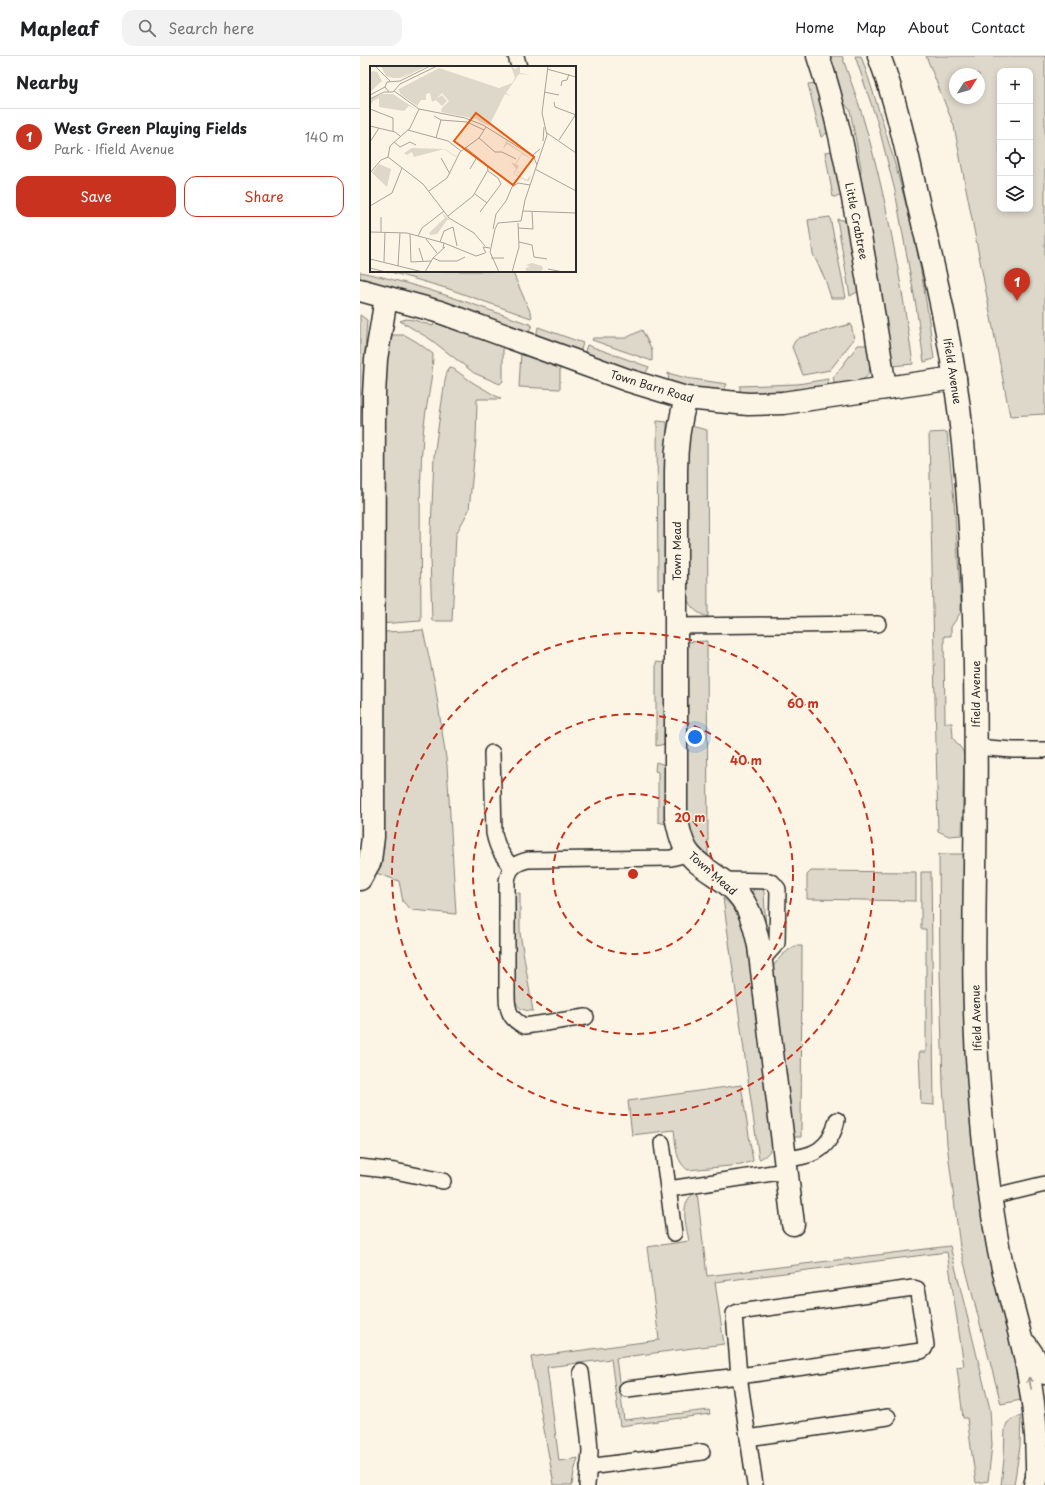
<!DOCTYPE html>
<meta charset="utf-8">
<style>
:root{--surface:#fff;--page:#f2f2f2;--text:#202124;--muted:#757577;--line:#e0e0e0;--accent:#c8321e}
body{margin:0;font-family:"Playpen Sans",sans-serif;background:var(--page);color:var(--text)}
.controls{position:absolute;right:12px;top:12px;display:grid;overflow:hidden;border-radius:8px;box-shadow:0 2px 6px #0003}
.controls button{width:36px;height:36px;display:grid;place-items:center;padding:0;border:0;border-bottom:1px solid var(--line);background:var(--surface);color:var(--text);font:20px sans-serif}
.compass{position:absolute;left:589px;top:12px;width:36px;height:36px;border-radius:50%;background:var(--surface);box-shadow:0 2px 6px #0003;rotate:53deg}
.you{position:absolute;left:335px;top:681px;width:14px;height:14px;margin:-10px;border:3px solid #fff;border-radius:50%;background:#1a73e8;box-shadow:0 0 0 6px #1a73e833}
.badge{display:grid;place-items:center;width:26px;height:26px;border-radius:50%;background:var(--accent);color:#fff;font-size:13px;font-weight:700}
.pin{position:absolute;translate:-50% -33px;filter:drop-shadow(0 1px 2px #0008)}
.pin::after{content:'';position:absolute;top:21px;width:14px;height:12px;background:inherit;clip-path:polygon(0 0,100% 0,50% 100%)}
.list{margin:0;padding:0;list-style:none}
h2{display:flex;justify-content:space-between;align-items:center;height:52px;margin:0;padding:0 16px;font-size:17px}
h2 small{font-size:13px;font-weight:400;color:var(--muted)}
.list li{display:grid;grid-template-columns:26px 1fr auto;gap:12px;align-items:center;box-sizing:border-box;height:56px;padding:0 16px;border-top:1px solid var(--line)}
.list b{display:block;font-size:15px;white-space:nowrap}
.list p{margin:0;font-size:13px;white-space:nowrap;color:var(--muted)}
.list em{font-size:13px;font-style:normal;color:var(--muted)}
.actions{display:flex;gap:8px;padding:12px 16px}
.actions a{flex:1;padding:9px 0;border:1px solid var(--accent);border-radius:12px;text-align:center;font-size:14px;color:var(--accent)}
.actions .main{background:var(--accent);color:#fff}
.icon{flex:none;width:22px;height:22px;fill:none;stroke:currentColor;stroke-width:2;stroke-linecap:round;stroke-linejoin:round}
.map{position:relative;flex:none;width:685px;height:1429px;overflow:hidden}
header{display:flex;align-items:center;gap:24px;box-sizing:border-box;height:56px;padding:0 20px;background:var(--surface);border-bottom:1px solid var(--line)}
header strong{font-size:19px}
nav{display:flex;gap:22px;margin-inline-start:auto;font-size:14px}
.search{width:280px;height:36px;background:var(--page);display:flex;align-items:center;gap:10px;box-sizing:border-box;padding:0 14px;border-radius:12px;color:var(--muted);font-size:15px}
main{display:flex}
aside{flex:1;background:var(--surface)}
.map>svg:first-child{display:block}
</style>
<header>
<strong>Mapleaf</strong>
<div class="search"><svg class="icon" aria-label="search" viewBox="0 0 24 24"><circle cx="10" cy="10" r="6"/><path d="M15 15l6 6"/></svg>Search here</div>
<nav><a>Home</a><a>Map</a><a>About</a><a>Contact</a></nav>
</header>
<main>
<aside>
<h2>Nearby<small></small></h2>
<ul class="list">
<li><span class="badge">1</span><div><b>West Green Playing Fields</b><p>Park · Ifield Avenue</p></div><em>140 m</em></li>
</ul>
<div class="actions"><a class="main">Save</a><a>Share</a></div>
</aside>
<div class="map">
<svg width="685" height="1429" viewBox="0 0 685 1429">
<rect width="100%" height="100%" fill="#fcf5e5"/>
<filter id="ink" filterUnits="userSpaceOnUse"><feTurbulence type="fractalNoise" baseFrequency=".025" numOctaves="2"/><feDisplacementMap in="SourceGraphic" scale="8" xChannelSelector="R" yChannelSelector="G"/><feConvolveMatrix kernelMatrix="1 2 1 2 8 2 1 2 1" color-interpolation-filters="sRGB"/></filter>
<g filter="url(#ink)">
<!-- green -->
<g fill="#ded8ca" stroke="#84827a" fill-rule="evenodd">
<path d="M467,0h15c6,18 13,36 19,55 25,82 40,168 52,253l-22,2 -32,-176 2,-22 -11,-58 -9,-11z"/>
<path d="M495,0h6c18,52 34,106 48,160 12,47 19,95 25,143l-10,3 -8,-56 -21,-115 -17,-67z"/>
<path d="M566,0h119v358l-35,2 -56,-290zM640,15h30v138h-30zM595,18h24v24h-24z"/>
<polygon points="457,27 469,76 461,81 448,28"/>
<polygon points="475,95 482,140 473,141 465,96"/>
<polygon points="470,161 486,242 471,242 465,223 453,198 448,164"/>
<polygon points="477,163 487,165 499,235 490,240"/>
<polygon points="27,215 152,215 172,260 171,262 89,233"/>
<path d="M0,216c59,12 115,33 172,53l-4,9 -168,-52z"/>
<polygon points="0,259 7,264 0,372"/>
<polygon points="46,263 54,264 73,270 75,265 143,288 143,325 140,328 114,317 70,283 40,265"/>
<polygon points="491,268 494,283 470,314 443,319 432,291 435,285 439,282"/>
<polygon points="178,271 223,287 220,297 176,281"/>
<polygon points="282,274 292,294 292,305 232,284 233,282 266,282"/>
<path d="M29,279h16l12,7 16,12c0,27 -8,54 -10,81 -5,62 -2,125 -2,186l-42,3 3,-215z"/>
<polygon points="227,289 289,311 286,317 282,318 224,298"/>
<path d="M498,289h10c6,35 0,36 -32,42l-3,-9z"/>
<polygon points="161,296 200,308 200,333 159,331"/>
<polygon points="91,311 112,326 141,343 117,343 116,384 109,454 96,478 92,565 72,565 70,501 74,400 85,324 88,312"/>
<polygon points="308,317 326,322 367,328 362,338 309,328"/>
<polygon points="468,323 469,332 380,340 380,330 438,328"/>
<polygon points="297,365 307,366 306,532 298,533"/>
<path d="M331,370l16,4 1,187c-11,-4 -16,-8 -21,-18l-1,-141z"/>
<polygon points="587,376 594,444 601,548 601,556 591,571 591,580 584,580 585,667 592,667 593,682 603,695 604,701 602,779 589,780 578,775 569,377"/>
<polygon points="63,574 75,628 87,709 96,858 52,854 43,846 39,825 13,816 21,780 25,576"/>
<polygon points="347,585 348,801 341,798 326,774 325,586"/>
<polygon points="296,606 305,607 305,688 296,690"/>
<polygon points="296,706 305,709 306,768 298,766 298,716 295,715"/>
<polygon points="579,798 604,798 603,896 604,957 631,1200 654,1304 661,1344 641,1348 600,1191 587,1088 583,1030 580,916"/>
<polygon points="451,815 556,816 556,845 447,843 447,819"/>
<polygon points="561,816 571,816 574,1049 561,1048 559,996 566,996 566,873 561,873"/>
<polygon points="400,831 403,833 404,836 406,876 392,840 392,836 395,832"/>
<path d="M153,837h7v40l13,78c-12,0 -17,-4 -19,-16z"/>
<path d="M363,842c13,11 17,19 22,35l30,201c-2,11 -5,22 -16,25z"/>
<path d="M435,890h7l-1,191h-6l-5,-3 -20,-160c5,-13 13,-21 25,-28z"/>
<path d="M381,1029l12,76 -12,4 -53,5c-13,-9 -12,-25 -14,-40l-42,5 -4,-34z"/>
<path d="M337,1136l10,84 243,-30 40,163 2,36 -4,36 -12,2 -9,-65h-4l-6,-51 7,-1 -17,-114 -232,30 9,62 -108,14 8,62 85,-10 1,4 -90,12 -9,-67 -64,8 12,94 19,-3 -4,14 -2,13h-18l-23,-128 128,-17 -12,-93 42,-6c-3,-16 -11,-41 8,-49z"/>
<polygon points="661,1360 660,1390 654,1429 641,1429 644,1403 645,1373 647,1367 652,1363"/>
</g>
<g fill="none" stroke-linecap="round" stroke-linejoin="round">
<defs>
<g id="lane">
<polyline points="156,0 159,11"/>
<polyline points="316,570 518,568"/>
<polyline points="615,691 653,694 685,694"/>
<path d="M132,697l2,80c3,15 8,23 18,34"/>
<polyline points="363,824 409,825 414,828 418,833 417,887 401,905"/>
<path d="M226,961l-61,9c-15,-6 -18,-16 -18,-31v-114c2,-13 8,-18 21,-21l143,-2 8,-2 7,-6"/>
<polyline points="302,1087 314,1177"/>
<path d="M424,1103c29,-2 46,-9 53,-39"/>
<polyline points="0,1111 35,1115 83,1125"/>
<polyline points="309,1133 426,1115"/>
<polyline points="631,1141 685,1128"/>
<polyline points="221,1316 229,1381 230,1396 227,1429"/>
<polyline points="267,1333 379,1320 561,1295 564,1293 566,1289 558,1237 557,1233 553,1232 378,1256 374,1258 379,1320 395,1429"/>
<polyline points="388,1382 528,1361"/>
<polyline points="228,1411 342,1396"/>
</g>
<g id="street">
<path d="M458,0c17,50 27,101 37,153 11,59 21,119 30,179"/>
<polyline points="0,234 80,256 267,324 326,342 388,348 423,347 595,322"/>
<path d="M326,342c-7,25 -10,48 -10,73v346c3,11 4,22 10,32 10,18 37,28 51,44 13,14 18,34 22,53l34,278"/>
<polyline points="0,823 10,805 13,781 14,339 16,303 26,242"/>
</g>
<g id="secondary">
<path d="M519,0c18,47 28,97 39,146 14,59 28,118 37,177 14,96 19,192 20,288 1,67 1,135 0,202 -1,73 -2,145 4,217 4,55 10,111 20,165 6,28 14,56 21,84 12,47 18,94 17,143"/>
<polyline points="666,1289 685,1317"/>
</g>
<polyline id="primary" points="675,1429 677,1422 685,1405"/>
</defs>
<!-- lane casing -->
<use href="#lane" stroke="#2b2b2b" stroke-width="18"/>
<!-- street casing -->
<use href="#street" stroke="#2b2b2b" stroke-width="25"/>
<!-- secondary casing -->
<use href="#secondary" stroke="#2b2b2b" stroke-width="25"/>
<!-- primary casing -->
<use href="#primary" stroke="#2b2b2b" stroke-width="25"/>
<!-- lane -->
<use href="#lane" stroke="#fcf5e5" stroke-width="15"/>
<!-- street -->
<use href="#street" stroke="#fcf5e5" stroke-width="22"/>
<!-- secondary -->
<use href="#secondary" stroke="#fcf5e5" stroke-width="22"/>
<!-- primary -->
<use href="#primary" stroke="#fcf5e5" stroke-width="22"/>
</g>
<!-- one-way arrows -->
<defs><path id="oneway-shaft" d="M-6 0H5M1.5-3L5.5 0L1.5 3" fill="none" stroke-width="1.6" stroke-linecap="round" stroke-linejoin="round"/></defs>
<use stroke="#949088" href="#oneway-shaft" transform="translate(670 1327) rotate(-101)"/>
</g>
<!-- distance rings -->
<g fill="none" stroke="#c8321e" stroke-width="2" stroke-dasharray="7 5">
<circle cx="273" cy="818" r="80"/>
<circle cx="273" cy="818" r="160"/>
<circle cx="273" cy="818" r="241"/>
</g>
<g text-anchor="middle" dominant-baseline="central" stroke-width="3" stroke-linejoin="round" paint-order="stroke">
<!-- street labels -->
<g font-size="11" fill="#2b2b2b" stroke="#fcf5e5">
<text transform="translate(497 165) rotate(79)">Little Crabtree</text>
<text transform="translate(593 315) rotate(81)">Ifield Avenue</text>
<text transform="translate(292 330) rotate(17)">Town Barn Road</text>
<text transform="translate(316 495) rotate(-90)">Town Mead</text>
<text transform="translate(615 638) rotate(-90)">Ifield Avenue</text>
<text transform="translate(353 817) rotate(41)">Town Mead</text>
<text transform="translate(616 962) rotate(-92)">Ifield Avenue</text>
</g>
</g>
<!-- overview -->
<g transform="translate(10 10)">
<rect width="206" height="206" fill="#fcf5e5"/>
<path d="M11,0h46l-27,13 11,-8 -11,7h-7l-7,-2zM141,0l4,3 5,-3v7l11,2 -12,-1 -13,19 5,3 -6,-2 -16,32 -13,-7 -35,-7 1,-4 7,-7 -7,-8 -6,6 6,-4 5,6 -5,5 -6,-6 -4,2 -2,-9 -4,1v6h-5l-4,6 -17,-12 -1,-5 40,-21 60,20 13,-5 3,-5zM3,5l4,1 5,9 -12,11v-19zM12,28h11l24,16 -8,-4 -5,5 -25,-4v-9l-6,3 -3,5v-7zM136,75l26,18 -10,-5 -6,10 3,2 -3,5 3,1 2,-3 -2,4 -3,-2 -2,3 13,6 4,-6 -2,7h-3l-13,-7 3,-5 -5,-7 4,2 7,-11 -15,-9 -4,5zM42,82l33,1 11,7 3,-4 -3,5 -12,-8 -30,8 -2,-5 -5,3 -3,-2zM9,98l12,5 -4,18 -15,-14zM72,147l8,7h-3l-10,14 -7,1 -1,-2 16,-15zM162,197l10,3 1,3 -3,3h-13l-2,-4 5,-1 -4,-2z" fill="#ded8ca"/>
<path fill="none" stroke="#a8a49b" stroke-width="1" d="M5,0l15,15M177,3l29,8M191,20l1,-5 5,-1 2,-6M24,25l25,18 46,9 18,7 51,32M19,26l-4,-5 2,-5 13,-1 30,-15M174,26l15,3M0,29l15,-8M0,33l14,-7h9l7,-8 37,-18M184,36l1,5 21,8M0,43l23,9v13M64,50l7,4 26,2 17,8M0,60l25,6 5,4M38,64l40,11 13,10M177,67l29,20M66,72l5,-18M109,72l16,14h7l14,7M189,74l17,-26M173,75l1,-14M0,76l9,-14M24,76l6,5 10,-5 6,3M18,91l35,27 26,34 25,15 11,13M18,91l2,-11 20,-18 9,-19M71,92l9,16M167,99l-4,-10 7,-6M100,103l7,-12M165,103l41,22M0,107l11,-13 7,-3M59,125l18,-13 13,-26 19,-14 7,-11M105,128l12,9M0,140l22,-13 10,-25M153,145l53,2M110,146l21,-28 -3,-6 -10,-7M78,150l25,-20 15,-26 -1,-5 -22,-18M148,162l15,1 -1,-17M123,163l3,-15 10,-13 6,-14 6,-4 12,2M0,166l37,1 37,10M11,166v-15M40,168l1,28 20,-1M48,170l4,-8 22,-17M56,173l11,14M70,176l4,-11 9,-4 4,19M149,176l13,3 2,12 13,2M49,182l4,13M73,182l1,-5 32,13 9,-3M116,187l-3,-6 7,1M63,192l7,3h17l8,-4M121,192h13M0,193l53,13M14,196l1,-30M28,200l2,-33M0,202l16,4M178,203l15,3M55,206l8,-14 12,-11M129,206l-9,-20 5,-23 3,-6 23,-2 4,-21 22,-65 -5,-22 6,-47M142,206l7,-25 -1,-24"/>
<path fill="#e8590c" fill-opacity="0.15" stroke="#e8590c" stroke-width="2" d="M106,47l58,44 -21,28 -59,-44z"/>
<rect width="206" height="206" fill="none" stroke="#2b2b2b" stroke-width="2"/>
</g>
<circle cx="273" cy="818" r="6" fill="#c8321e" stroke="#fcf5e5" stroke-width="2"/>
<g font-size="12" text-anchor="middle" font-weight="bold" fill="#c8321e" stroke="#fcf5e5" stroke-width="3" stroke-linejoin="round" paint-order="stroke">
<text x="443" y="652">60 m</text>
<text x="386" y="709">40 m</text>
<text x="330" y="766">20 m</text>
</g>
</svg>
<div class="controls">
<button>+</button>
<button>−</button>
<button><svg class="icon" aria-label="locate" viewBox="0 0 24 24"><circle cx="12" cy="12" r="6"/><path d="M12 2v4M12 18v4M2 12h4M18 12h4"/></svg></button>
<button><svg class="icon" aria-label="layers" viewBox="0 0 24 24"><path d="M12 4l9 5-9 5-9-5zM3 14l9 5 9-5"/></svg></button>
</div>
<svg class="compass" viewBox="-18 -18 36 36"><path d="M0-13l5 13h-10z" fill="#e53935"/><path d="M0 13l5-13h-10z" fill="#757577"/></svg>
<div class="you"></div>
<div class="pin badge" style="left:657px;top:245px">1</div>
</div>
</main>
